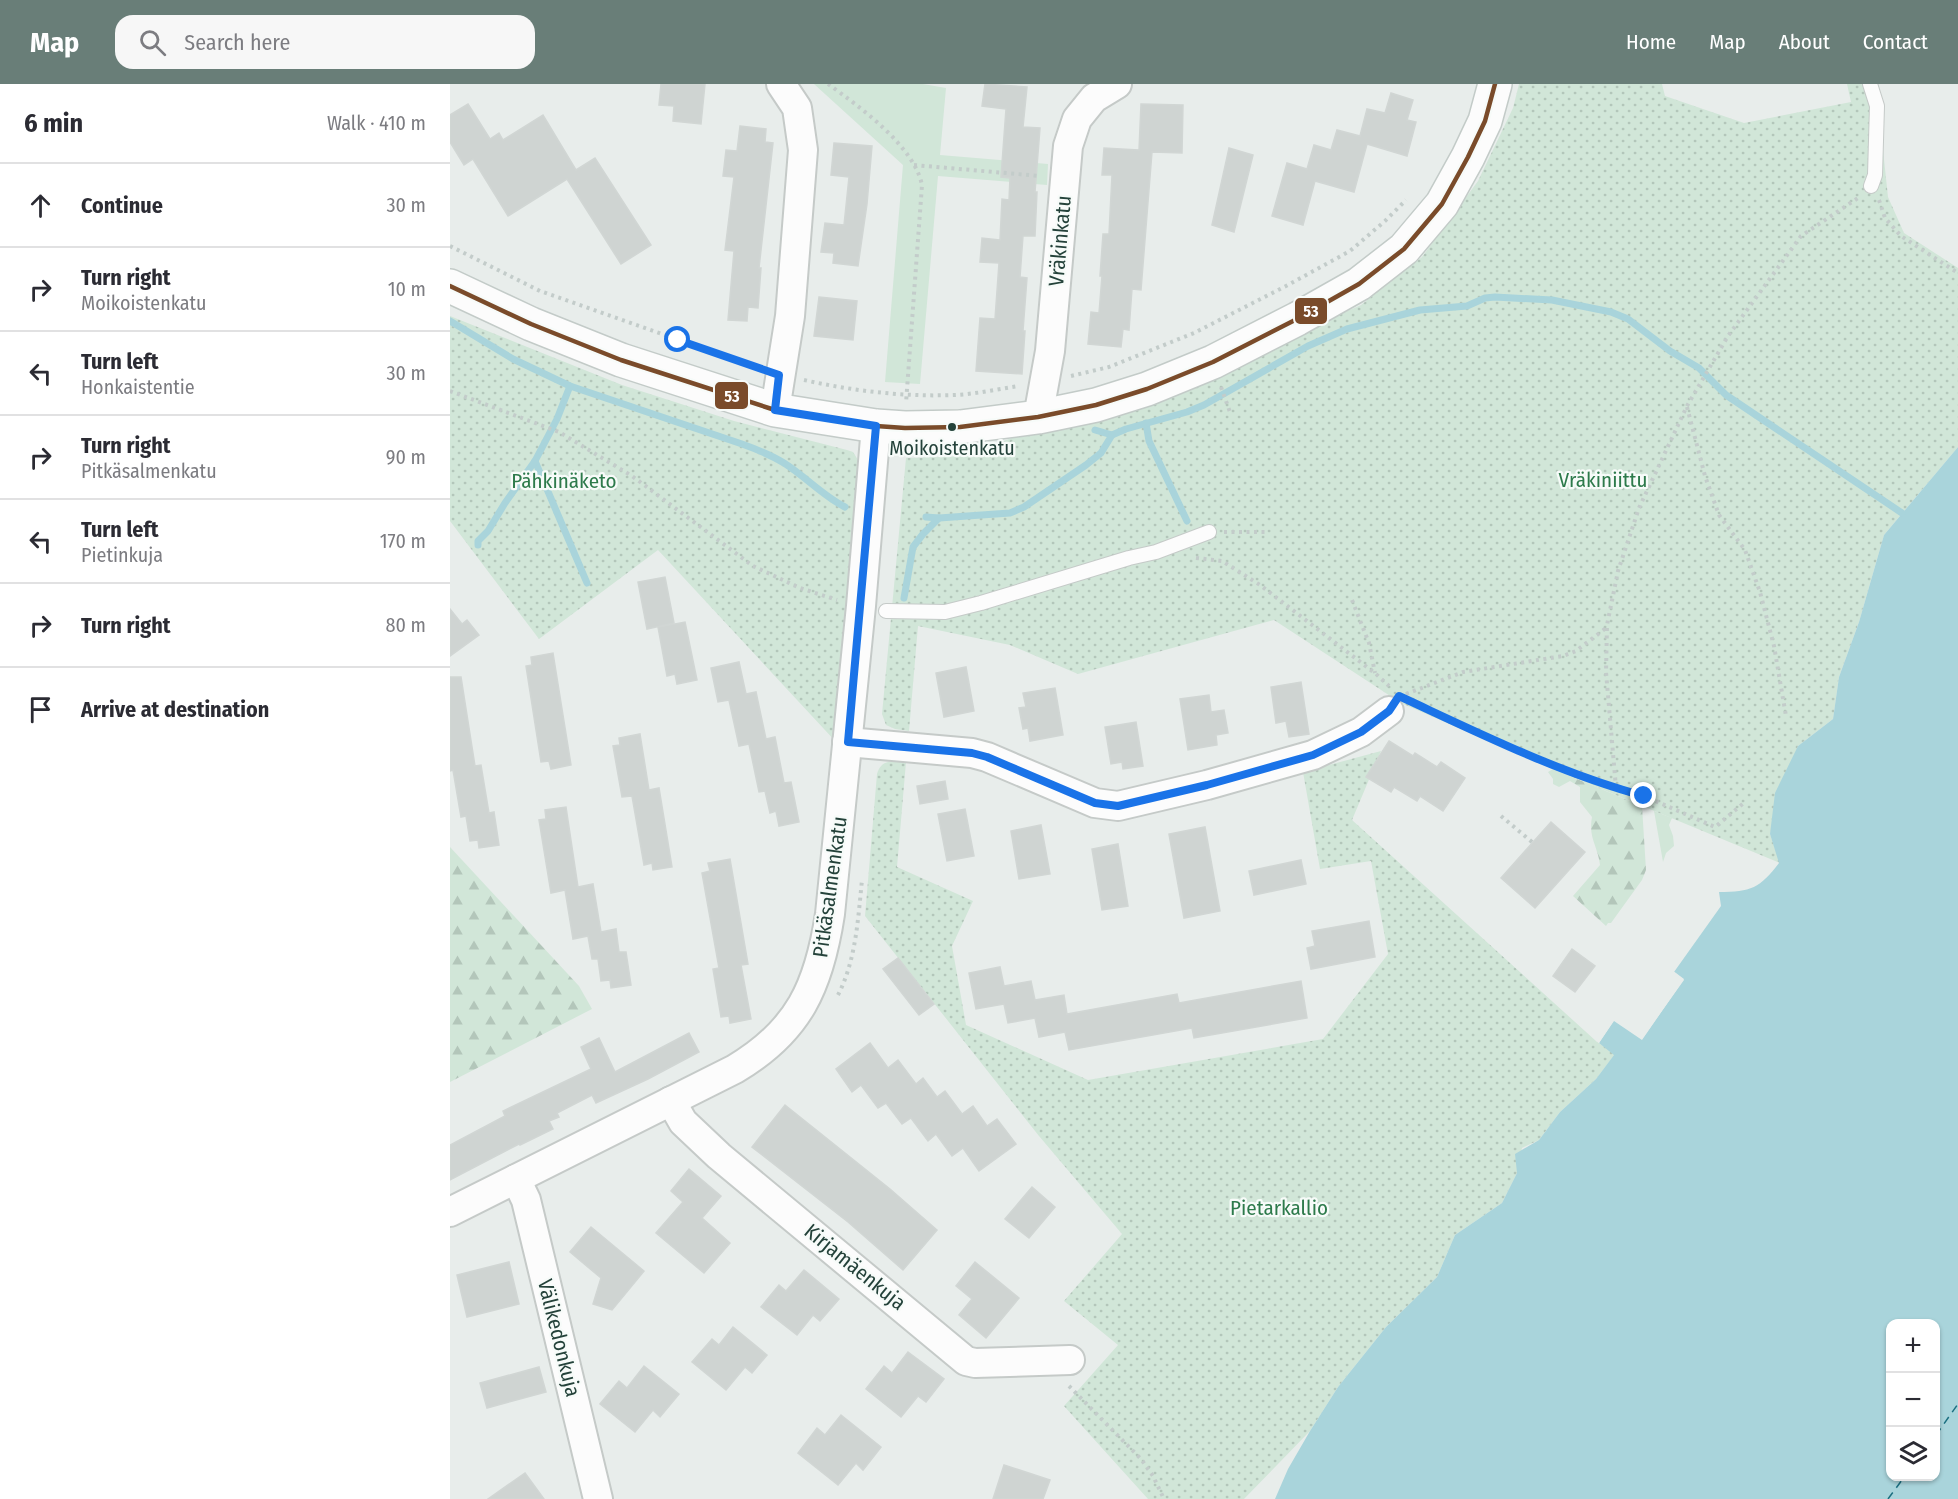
<!DOCTYPE html>
<meta charset="utf-8">
<style>
:root{--surface:#fff;--page:#f7f7f7;--text:#2b2b33;--muted:#7c7c81;--line:#e1e1e2;--accent:#697e78}
body{margin:0;font-family:"Fira Sans Condensed",sans-serif;background:var(--page);color:var(--text)}
.controls{position:absolute;right:18px;bottom:18px;display:grid;overflow:hidden;border-radius:12px;box-shadow:0 2px 4px #0004}
.controls button{width:54px;height:54px;display:grid;place-items:center;padding:0;border:0;border-bottom:2px solid var(--line);background:var(--surface);color:var(--text);font:30px sans-serif}
.stop{position:absolute;width:18px;height:18px;margin:-14px;border:4px solid #1a73e8;border-radius:50%;background:#fff}
.stop.end{background:#1a73e8;border-color:#fff;box-shadow:0 2px 6px #0008}
.list{margin:0;padding:0;list-style:none}
h2{display:flex;justify-content:space-between;align-items:center;height:78px;margin:0;padding:0 24px;font-size:26px}
h2 small{font-size:20px;font-weight:400;color:var(--muted)}
.list li{display:grid;grid-template-columns:39px 1fr auto;gap:18px;align-items:center;box-sizing:border-box;height:84px;padding:0 24px;border-top:2px solid var(--line)}
.list b{display:block;font-size:22px;white-space:nowrap}
.list p{margin:0;font-size:20px;white-space:nowrap;color:var(--muted)}
.list em{font-size:20px;font-style:normal;color:var(--muted)}
.icon{flex:none;width:33px;height:33px;fill:none;stroke:currentColor;stroke-width:2;stroke-linecap:round;stroke-linejoin:round}
.map{position:relative;flex:none;width:1508px;height:1415px;overflow:hidden}
header{display:flex;align-items:center;gap:36px;box-sizing:border-box;height:84px;padding:0 30px;background:var(--accent);color:#fff}
header strong{font-size:28px}
nav{display:flex;gap:33px;margin-inline-start:auto;font-size:21px}
.search{width:420px;height:54px;background:var(--page);display:flex;align-items:center;gap:15px;box-sizing:border-box;padding:0 21px;border-radius:18px;color:var(--muted);font-size:22px}
main{display:flex}
aside{flex:1;background:var(--surface)}
.map>svg:first-child{display:block}
</style>
<header>
<strong>Map</strong>
<div class="search"><svg class="icon" aria-label="search" viewBox="0 0 24 24"><circle cx="10" cy="10" r="6"/><path d="M15 15l6 6"/></svg>Search here</div>
<nav><a>Home</a><a>Map</a><a>About</a><a>Contact</a></nav>
</header>
<main>
<aside>
<h2>6 min<small>Walk · 410 m</small></h2>
<ul class="list">
<li><svg class="icon" aria-label="ahead" viewBox="0 0 24 24"><path d="M12 20V5M6 11l6-6 6 6"/></svg><div><b>Continue</b></div><em>30 m</em></li>
<li><svg class="icon" aria-label="right" viewBox="0 0 24 24"><path d="M7 20v-9h11M14 6l5 5-5 5"/></svg><div><b>Turn right</b><p>Moikoistenkatu</p></div><em>10 m</em></li>
<li><svg class="icon" aria-label="left" viewBox="0 0 24 24"><path d="M17 20v-9H6M10 6l-5 5 5 5"/></svg><div><b>Turn left</b><p>Honkaistentie</p></div><em>30 m</em></li>
<li><svg class="icon" aria-label="right" viewBox="0 0 24 24"><path d="M7 20v-9h11M14 6l5 5-5 5"/></svg><div><b>Turn right</b><p>Pitkäsalmenkatu</p></div><em>90 m</em></li>
<li><svg class="icon" aria-label="left" viewBox="0 0 24 24"><path d="M17 20v-9H6M10 6l-5 5 5 5"/></svg><div><b>Turn left</b><p>Pietinkuja</p></div><em>170 m</em></li>
<li><svg class="icon" aria-label="right" viewBox="0 0 24 24"><path d="M7 20v-9h11M14 6l5 5-5 5"/></svg><div><b>Turn right</b></div><em>80 m</em></li>
<li><svg class="icon" aria-label="arrive" viewBox="0 0 24 24"><path d="M6 21V4h12l-3 4 3 4H6"/></svg><div><b>Arrive at destination</b></div></li>
</ul>
</aside>
<div class="map">
<svg width="1508" height="1415" viewBox="0 0 1508 1415">
<defs>
<pattern id="forest-firs" width="22" height="20" patternUnits="userSpaceOnUse" patternTransform="scale(1.5)"><rect width="22" height="20" fill="#d1e6d8"/><path d="M5 1l3.5 6h-7zM16 11l3.5 6h-7z" fill="#b3c6ba"/></pattern>
<pattern id="park-dots" width="8" height="8" patternUnits="userSpaceOnUse" patternTransform="scale(1.5)"><rect width="8" height="8" fill="#d1e6d8"/><path d="M2 2h.1M6 6h.1" fill="none" stroke="#b3c6ba" stroke-width="1.8" stroke-linecap="round"/></pattern>
</defs>
<rect width="100%" height="100%" fill="#e8edeb"/>
<!-- grass -->
<g fill="#d1e6d8">
<polygon points="364,0 473,0 496,4 490,71 598,80 597,101 488,92 470,300 435,298 453,81"/>
<polygon points="1204,727 1222,734 1219,741 1223,752 1224,762 1216,769 1213,778"/>
</g>
<!-- forest -->
<g fill="url(#forest-firs)">
<path d="M1103,685l89,37 4,64 -4,10 -31,43h-3l-2,3 -33,-30 27,-31c-2,-19 -12,-27 -8,-48l-12,-15v-15l-10,-6 -11,6 -6,-3v-5l-5,-7z"/>
<polygon points="0,763 129,902 142,925 0,998"/>
</g>
<!-- park -->
<g fill="url(#park-dots)">
<polygon points="1069,0 1212,0 1215,12 1294,39 1401,18 1397,0 1426,0 1438,113 1454,149 1508,184 1508,363 1434,451 1409,538 1389,593 1383,635 1348,662 1320,750 1330,779 1103,685 951,619 824,536 628,590 560,561 468,542 459,647 445,645 436,641 432,630 456,374 524,372 524,364 548,359 845,250 911,221 972,173 1028,97 1063,24"/>
<polygon points="0,232 172,301 284,337 397,366 403,368 410,379 387,659 208,466 89,555 0,437"/>
<path d="M931,667l-29,69 244,221 19,13 -19,25 -36,33 -21,28 -17,8 -5,25 -15,30 -47,32 -18,42 -51,50 -48,60 -28,44 -66,68h-96l-84,-93 54,-61 -54,-44 58,-67 -83,-98 -174,-220 12,-142c4,-15 16,-13 29,-12l-9,105 76,34 -21,45 14,79 122,55 235,-41 65,-85 -17,-93 -51,8 -17,-97z"/>
</g>
<!-- water -->
<path fill="#a9d4db" fill-rule="evenodd" d="M1508,363v1052h-683l13,-30 22,-38 28,-44 48,-60 51,-50 18,-42 47,-32 15,-30 -2,-19 24,-14 21,-28 36,-33 18,-24 -15,-12 15,-23 28,19 42,-59 -10,-8 47,-66 -2,-14c32,0 41,-4 60,-29l-9,-29 5,-41 23,-47 35,-27 6,-42 20,-55 25,-87zM1440,1240h46v152h-46z"/>
<!-- pier -->
<polygon fill="#e8edeb" points="1222,886 1234,895 1192,956 1164,937 1149,959 1146,957 1164,933 1191,951 1230,896 1222,890"/>
<g fill="none" stroke-linecap="round" stroke-linejoin="round">
<!-- stream -->
<g stroke="#a9d4db" stroke-width="7">
<path d="M0,237l63,38 57,27 172,58c14,5 29,11 42,19 22,14 39,33 61,44"/>
<polyline points="696,339 699,357 737,437"/>
<polyline points="645,346 662,351"/>
<polyline points="85,377 137,499"/>
<polyline points="476,433 489,434 560,429 574,423 636,381 651,369 662,351 676,345 737,328 754,321 858,262 897,245 970,226 1017,222 1035,214 1045,213 1102,216 1161,228 1178,235 1220,267 1249,284 1276,311 1452,429"/>
<polyline points="28,461 28,457 38,447 55,419 85,377 107,335 120,302"/>
<polyline points="454,514 463,463 473,450 489,434"/>
</g>
<!-- ferry -->
<g stroke="#1c6f80" stroke-width="1.5" stroke-dasharray="8 6" stroke-linecap="butt">
<polyline points="1486,1351 1508,1320"/>
<polyline points="1438,1415 1455,1392"/>
</g>
</g>
<!-- building -->
<g fill="#cfd4d2" stroke="#d1d6d4" stroke-width="1.5">
<polygon points="211,0 255,0 251,40 223,37 224,22 209,21"/>
<polygon points="535,0 577,3 573,43 590,44 585,108 587,108 585,152 573,152 570,193 577,194 573,247 575,247 572,290 526,287 530,234 545,235 549,179 530,178 532,154 550,156 552,115 559,116 560,94 551,93 556,25 532,22"/>
<polygon points="941,9 963,16 957,36 966,38 957,72 917,60 904,108 865,97 853,141 822,132 837,79 857,85 864,61 881,66 887,46 910,52 917,25 935,29"/>
<polygon points="18,20 40,55 49,49 53,56 93,31 126,86 145,74 201,161 171,180 117,95 58,132 23,75 14,81 0,58 0,31"/>
<polygon points="691,20 733,21 732,69 702,68 691,206 682,205 679,246 673,245 671,263 638,260 641,228 649,229 652,192 650,192 653,150 659,150 662,91 652,91 654,64 689,66"/>
<polygon points="290,42 316,45 315,58 323,59 309,184 311,184 308,224 298,223 297,237 278,236 284,167 275,166 284,93 273,92 276,66 287,67"/>
<polygon points="384,59 422,62 417,120 408,182 383,179 384,169 371,168 375,139 394,141 399,93 381,91"/>
<polygon points="779,64 803,71 784,148 762,141"/>
<polygon points="369,213 407,217 403,256 364,252"/>
<polygon points="215,493 224,539 197,545 188,498"/>
<polygon points="0,525 12,540 17,536 29,551 0,572"/>
<polygon points="235,538 247,596 227,600 225,590 217,592 208,543"/>
<polygon points="103,569 121,681 101,685 99,677 91,678 76,582 82,581 81,573"/>
<polygon points="289,578 296,610 306,608 316,655 325,653 334,699 341,698 349,738 329,742 326,727 320,729 315,707 309,708 299,660 289,662 279,616 268,618 261,584"/>
<polygon points="516,583 524,627 494,633 486,589"/>
<polygon points="0,593 11,593 25,682 31,681 39,729 44,728 49,761 29,764 28,756 20,757 16,732 11,733 3,686 0,687"/>
<polygon points="851,598 859,650 839,653 836,637 826,639 821,603"/>
<polygon points="605,604 613,651 580,657 578,644 573,645 569,624 576,623 573,609"/>
<polygon points="759,611 761,628 774,626 778,649 766,651 767,661 738,666 730,615"/>
<polygon points="686,638 693,682 673,685 672,678 661,680 655,643"/>
<polygon points="190,650 199,706 209,704 222,783 203,786 202,779 194,781 182,712 172,713 163,662 170,661 169,654"/>
<polygon points="939,657 963,672 965,669 987,683 991,678 1015,694 993,727 970,712 967,717 944,703 941,708 916,693"/>
<polygon points="495,697 498,715 470,720 467,702"/>
<polygon points="116,723 128,803 143,800 151,848 166,845 169,868 176,868 181,901 161,904 160,896 151,897 148,875 142,875 138,852 123,855 115,806 101,809 89,736 96,735 95,726"/>
<polygon points="515,725 524,772 497,777 488,730"/>
<polygon points="1101,738 1135,768 1085,824 1051,794"/>
<polygon points="591,741 600,790 569,795 561,747"/>
<polygon points="755,743 770,827 734,834 719,750"/>
<polygon points="668,760 678,822 652,826 642,765"/>
<polygon points="280,775 298,880 291,881 301,935 280,939 279,932 271,933 263,885 269,884 252,789 260,787 258,779"/>
<polygon points="851,776 856,800 804,811 799,787"/>
<polygon points="919,837 925,873 861,885 857,864 865,862 862,847"/>
<polygon points="1122,865 1145,882 1125,908 1103,892"/>
<polygon points="448,874 484,920 469,931 433,885"/>
<polygon points="550,883 554,902 581,897 585,916 614,911 617,930 727,910 729,919 851,897 857,934 744,954 742,944 619,966 615,948 589,953 585,934 558,939 554,920 526,925 519,889"/>
<polygon points="239,949 249,968 198,995 146,1019 142,1011 107,1029 109,1033 99,1037 103,1045 70,1061 69,1060 0,1096 0,1061 55,1032 53,1027 141,985 131,963 149,954 165,988"/>
<polygon points="420,959 438,984 448,976 466,1000 473,994 487,1013 495,1007 512,1030 523,1022 537,1042 547,1035 566,1060 529,1087 513,1064 502,1072 486,1050 478,1057 461,1034 452,1040 436,1019 428,1024 411,1001 402,1008 386,985"/>
<polygon points="335,1021 440,1105 487,1146 453,1186 398,1138 302,1063"/>
<polygon points="239,1085 271,1112 252,1134 280,1159 254,1189 206,1149 233,1118 221,1107"/>
<polygon points="582,1103 605,1123 579,1154 555,1135"/>
<polygon points="141,1143 194,1187 162,1226 143,1220 151,1194 120,1168"/>
<polygon points="59,1178 69,1220 17,1233 7,1191"/>
<polygon points="525,1178 569,1214 536,1254 509,1231 522,1215 506,1202"/>
<polygon points="354,1186 389,1215 370,1237 363,1231 347,1251 311,1223 329,1201 336,1207"/>
<polygon points="283,1243 317,1271 302,1289 295,1283 276,1306 242,1278 262,1255 269,1261"/>
<polygon points="458,1268 494,1295 476,1318 468,1312 451,1333 416,1305 434,1282 442,1289"/>
<polygon points="194,1282 229,1310 210,1333 203,1326 185,1348 150,1320 169,1297 177,1304"/>
<polygon points="89,1283 96,1308 37,1324 30,1299"/>
<polygon points="391,1331 431,1363 413,1386 406,1379 388,1401 348,1369 367,1344 375,1351"/>
<polygon points="554,1381 600,1396 593,1415 543,1415"/>
<polygon points="75,1389 94,1415 38,1415"/>
</g>
<g fill="none" stroke-linecap="round" stroke-linejoin="round">
<defs>
<g id="lane">
<polyline points="1420,0 1427,22 1425,91 1421,102"/>
<polyline points="436,527 495,528 531,519 679,474 706,468 759,448"/>
</g>
<g id="street">
<polyline points="325,326 340,232 353,66 347,24 331,0"/>
<polyline points="588,333 600,267 618,62 627,35 644,14 667,0"/>
<polyline points="397,658 522,669 537,673 645,719 668,722 757,701 863,671 911,648 939,627"/>
<polyline points="221,1017 233,1038 269,1072 516,1277 525,1279 620,1276"/>
<polyline points="66,1095 76,1116 148,1415"/>
<path d="M0,1128l285,-143c64,-38 84,-83 95,-155l31,-308 15,-180"/>
</g>
<polyline id="secondary" points="0,202 81,240 171,276 325,326 426,342 455,344 510,343 588,333 646,321 697,305 763,278 847,235 909,200 954,165 992,120 1018,73 1035,37 1045,0"/>
</defs>
<!-- lane casing -->
<use href="#lane" stroke="#c5cac8" stroke-width="16"/>
<!-- street casing -->
<use href="#street" stroke="#c5cac8" stroke-width="32"/>
<!-- secondary casing -->
<use href="#secondary" stroke="#c3cbc8" stroke-width="36"/>
<!-- path -->
<g stroke="#c3ccca" stroke-width="4" stroke-dasharray="3 4.5" stroke-linecap="butt">
<path d="M378,0c32,23 86,62 94,101l-16,218"/>
<polyline points="464,81 590,92"/>
<polyline points="1429,116 1435,134 1451,152 1508,189"/>
<polyline points="0,162 90,207 306,283"/>
<polyline points="621,292 659,283 744,249 836,202 900,167 935,137 956,116"/>
<path d="M354,296c50,11 99,17 151,15 21,-1 43,-6 64,-9"/>
<polyline points="771,303 781,331"/>
<polyline points="0,307 109,348 182,392 303,482 350,504 387,516"/>
<polyline points="1237,323 1255,392 1269,431 1295,466 1310,508 1324,562 1336,632"/>
<polyline points="774,448 816,448"/>
<polyline points="746,474 772,477 810,501 926,590 939,602"/>
<polyline points="902,516 919,559 925,589"/>
<polyline points="956,610 1013,588 1113,572 1126,567 1156,544"/>
<polyline points="963,618 1044,656 1148,698 1194,712 1265,743 1295,718"/>
<polyline points="1166,704 1156,588 1157,541 1168,487 1189,424 1237,322 1278,252 1351,152 1408,114"/>
<polyline points="1051,732 1082,758"/>
<path d="M388,911c18,-35 20,-76 24,-115"/>
<polyline points="619,1302 691,1375 703,1392 714,1415"/>
</g>
<!-- lane -->
<use href="#lane" stroke="#fcfcfc" stroke-width="14"/>
<!-- street -->
<use href="#street" stroke="#fcfcfc" stroke-width="28"/>
<!-- secondary -->
<use href="#secondary" stroke="#fcfcfc" stroke-width="33"/>
<defs>
<polyline id="bus-1" points="0,202 81,240 171,276 325,326 426,342 455,344 510,343 588,333 646,321 697,305 763,278 847,235 909,200 954,165 992,120 1018,73 1035,37 1045,0"/>
</defs>
<!-- bus-1 casing -->
<use href="#bus-1" stroke="#f7fbf9" stroke-width="9"/>
<!-- bus-1 -->
<use href="#bus-1" stroke="#7a4b2a" stroke-width="4.5"/>
</g>
<g fill="none" stroke-linecap="round" stroke-linejoin="round">
<!-- route -->
<path stroke="#1a73e8" stroke-width="8" d="M228,256l101,35 -4,35 101,16 -28,316 124,11 15,4 108,46 23,3 89,-21 106,-30 48,-23 28,-21 10,-15c80,37 160,77 245,100"/>
</g>
<!-- markers -->
<circle fill="#24423a" stroke="#f7fbf9" stroke-width="2" cx="502" cy="343" r="5"/>
<g text-anchor="middle" dominant-baseline="central" stroke-width="4.5" stroke-linejoin="round" paint-order="stroke">
<!-- bus labels -->
<g font-size="20" fill="#24423a" stroke="#f7fbf9">
<text x="502" y="364">Moikoistenkatu</text>
</g>
<!-- street labels -->
<g font-size="21" fill="#24423a" stroke="#f7fbf9">
<text transform="translate(610 157) rotate(-85)">Vräkinkatu</text>
<text transform="translate(380 803) rotate(-82)">Pitkäsalmenkatu</text>
<text transform="translate(405 1183) rotate(39)">Kirjamäenkuja</text>
<text transform="translate(109 1254) rotate(76)">Välikedonkuja</text>
</g>
<!-- park labels -->
<g font-size="21" fill="#2d7a4b" stroke="#f7fbf9">
<text x="1153" y="396">Vräkiniittu</text>
<text x="114" y="397">Pähkinäketo</text>
<text x="829" y="1124">Pietarkallio</text>
</g>
</g>
<g stroke="#f7fbf9" stroke-width="2">
<rect x="844" y="213" width="34" height="28" rx="6" fill="#7a4b2a"/>
<rect x="264" y="297" width="35" height="29" rx="6" fill="#7a4b2a"/>
</g>
<g font-size="16" text-anchor="middle" font-weight="bold" fill="#fff">
<text x="861" y="233">53</text>
<text x="282" y="318">53</text>
</g>
</svg>
<div class="controls">
<button>+</button>
<button>−</button>
<button><svg class="icon" aria-label="layers" viewBox="0 0 24 24"><path d="M12 4l9 5-9 5-9-5zM3 14l9 5 9-5"/></svg></button>
</div>
<div class="stop" style="left:228px;top:256px"></div>
<div class="stop end" style="left:1194px;top:712px"></div>
</div>
</main>
